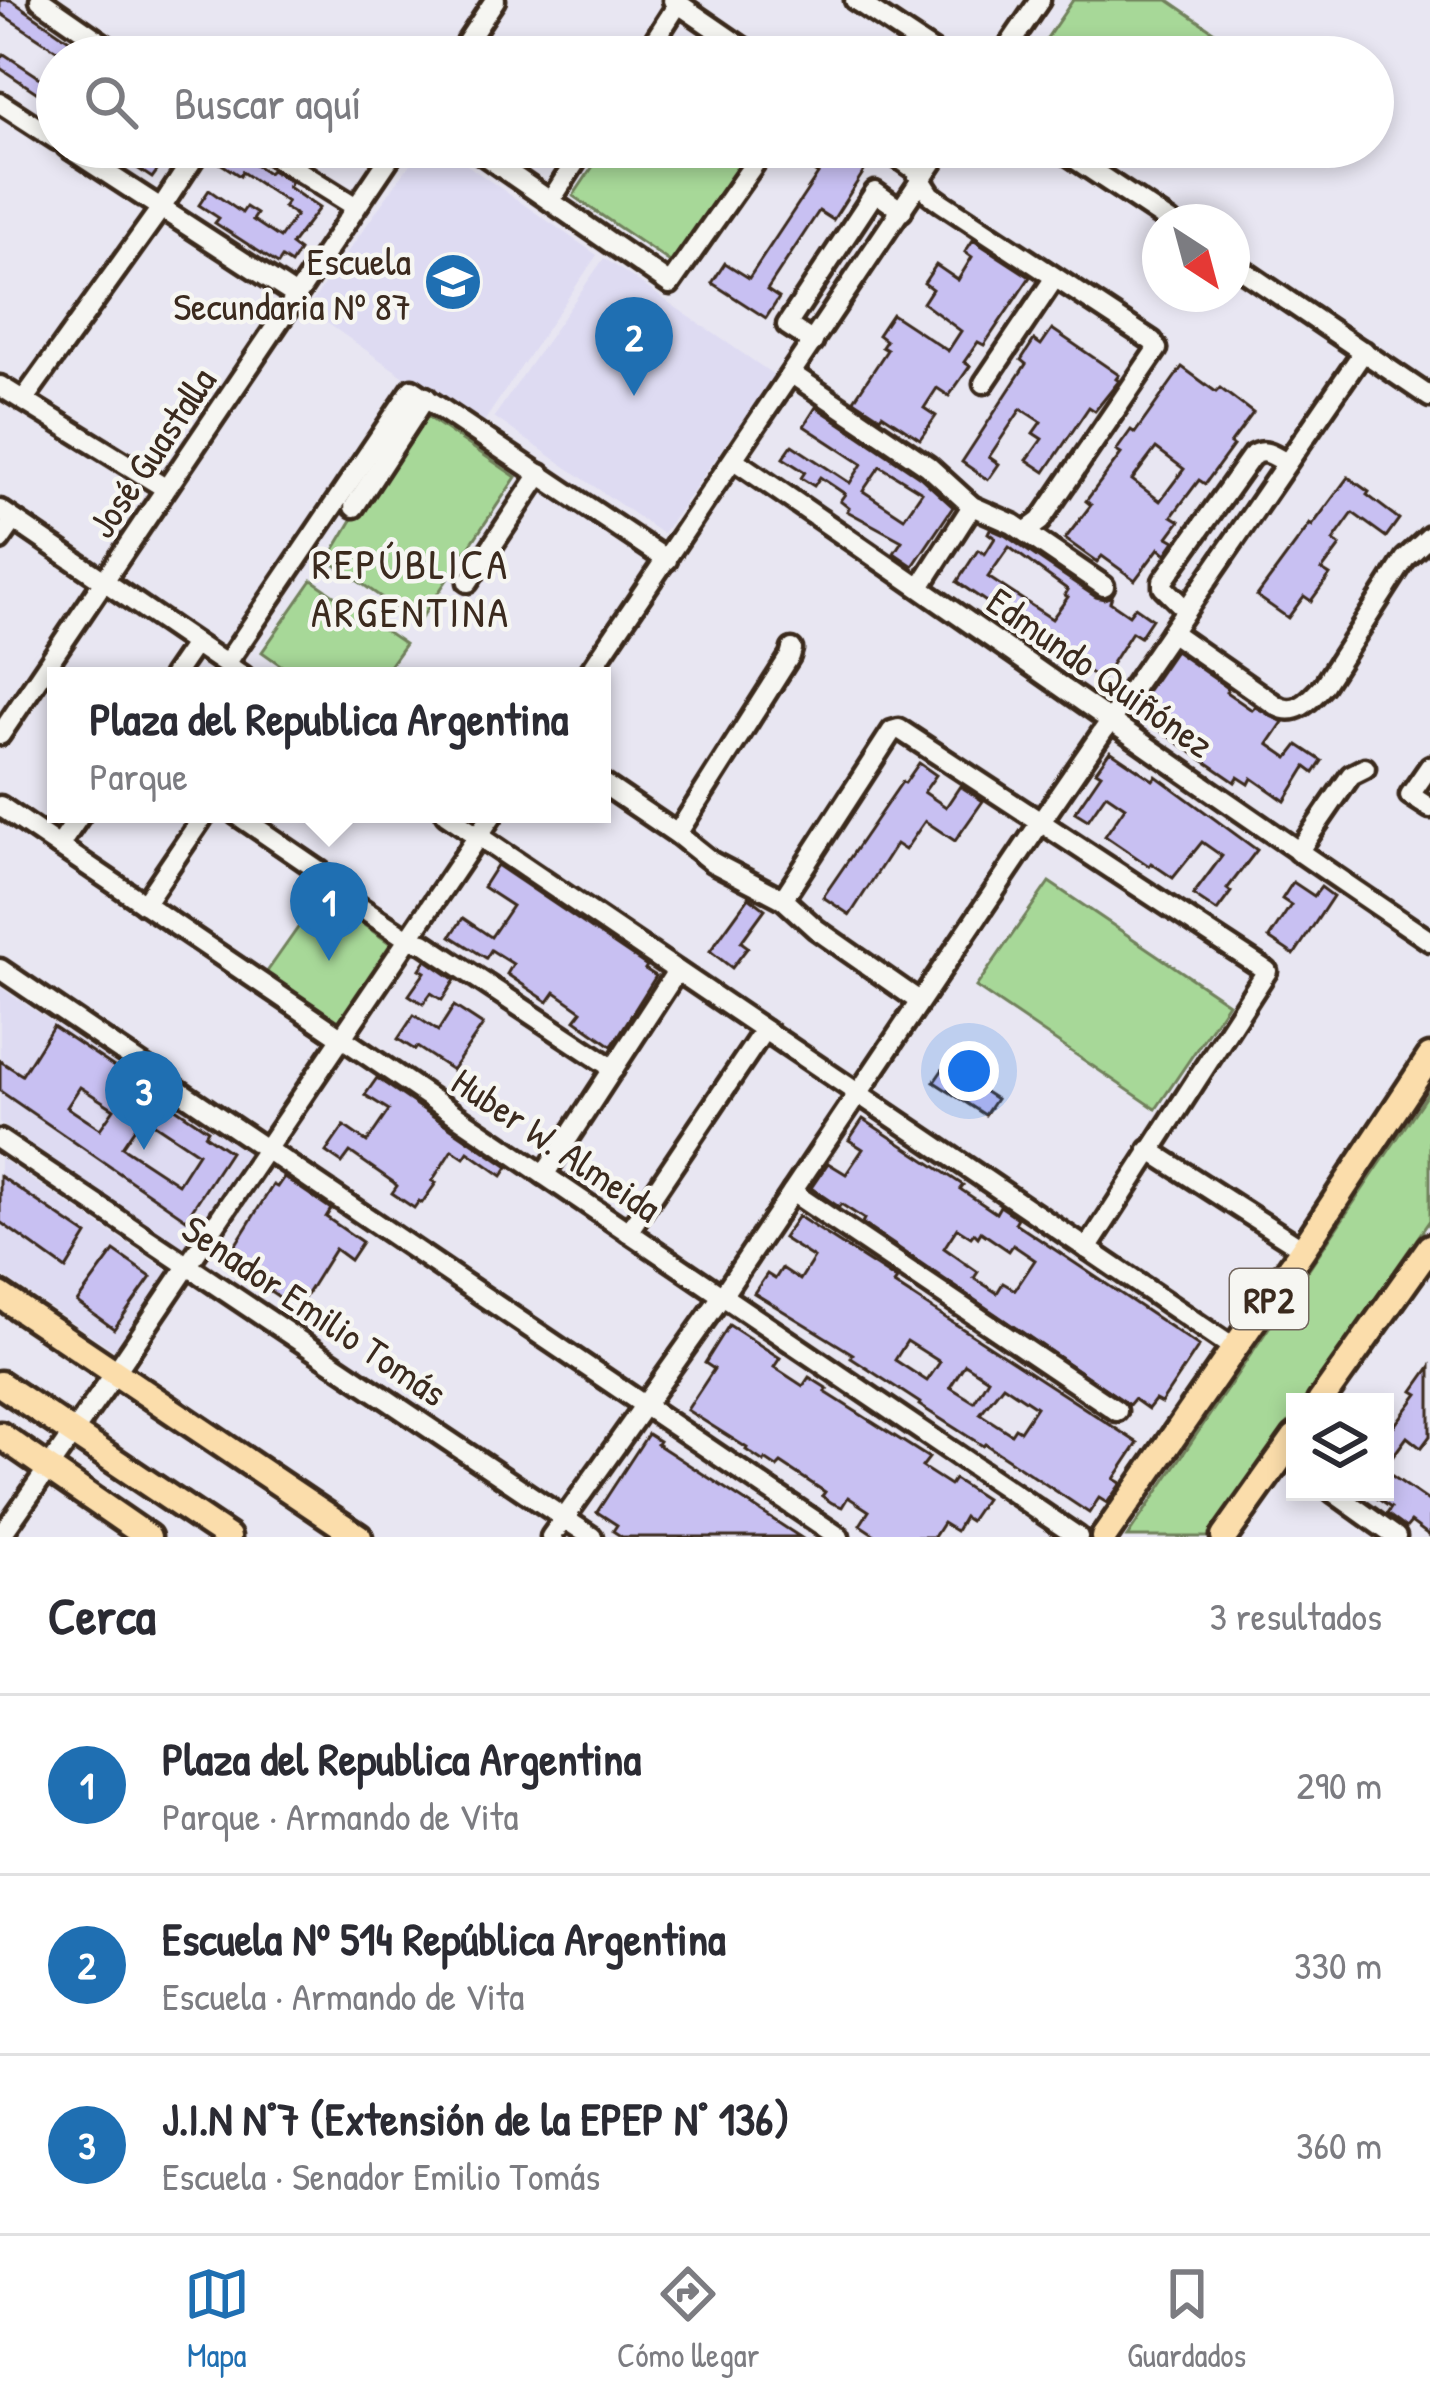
<!DOCTYPE html>
<html lang="es">
<meta charset="utf-8">
<style>
:root{--surface:#fff;--page:#f2f2f3;--text:#2b2b33;--muted:#7c7c81;--line:#e1e1e2;--accent:#1f6fb2}
body{margin:0;font-family:"Patrick Hand",sans-serif;background:var(--page);color:var(--text)}
.controls{position:absolute;right:36px;bottom:36px;display:grid;overflow:hidden;border-radius:0px;box-shadow:0 6px 18px #0003}
.controls button{width:108px;height:108px;display:grid;place-items:center;padding:0;border:0;border-bottom:3px solid var(--line);background:var(--surface);color:var(--text);font:60px sans-serif}
.compass{position:absolute;left:1142px;top:204px;width:108px;height:108px;border-radius:50%;background:var(--surface);box-shadow:0 6px 18px #0003;rotate:144deg}
.you{position:absolute;left:969px;top:1071px;width:42px;height:42px;margin:-30px;border:9px solid #fff;border-radius:50%;background:#1a73e8;box-shadow:0 0 0 18px #1a73e833}
.badge{display:grid;place-items:center;width:78px;height:78px;border-radius:50%;background:var(--accent);color:#fff;font-size:39px;font-weight:700}
.pin{position:absolute;translate:-50% -99px;filter:drop-shadow(0 3px 6px #0008)}
.pin::after{content:'';position:absolute;top:63px;width:42px;height:36px;background:inherit;clip-path:polygon(0 0,100% 0,50% 100%)}
.popup{position:absolute;left:47px;top:667px;width:564px;height:156px;box-sizing:border-box;display:grid;place-content:center;border-radius:0px;background:var(--surface);filter:drop-shadow(0 3px 9px #0005);font-size:39px;white-space:nowrap;color:var(--muted)}
.popup b{font-size:45px;color:var(--text)}
.popup::after{content:'';position:absolute;left:50%;top:100%;margin-left:-24px;border:24px solid transparent;border-top-color:var(--surface)}
.list{margin:0;padding:0;list-style:none}
h2{display:flex;justify-content:space-between;align-items:center;height:156px;margin:0;padding:0 48px;font-size:51px}
h2 small{font-size:39px;font-weight:400;color:var(--muted)}
.list li{display:grid;grid-template-columns:78px 1fr auto;gap:36px;align-items:center;box-sizing:border-box;height:180px;padding:0 48px;border-top:3px solid var(--line)}
.list b{display:block;font-size:45px;white-space:nowrap}
.list p{margin:0;font-size:39px;white-space:nowrap;color:var(--muted)}
.list em{font-size:39px;font-style:normal;color:var(--muted)}
.icon{flex:none;width:66px;height:66px;fill:none;stroke:currentColor;stroke-width:2;stroke-linecap:round;stroke-linejoin:round}
.map{position:relative;flex:none;width:1430px;height:1537px;overflow:hidden}
.search{position:absolute;background:var(--surface);box-shadow:0 6px 18px #0003;left:36px;right:36px;top:36px;height:132px;display:flex;align-items:center;gap:30px;box-sizing:border-box;padding:0 42px;border-radius:66px;color:var(--muted);font-size:45px}
.sheet{height:696px;background:var(--surface)}
nav{display:flex;justify-content:space-around;align-items:center;box-sizing:border-box;height:168px;border-top:3px solid var(--line);background:var(--surface);font-size:33px;color:var(--muted)}
nav a{display:grid;justify-items:center;gap:6px}
nav .on{color:var(--accent)}
.map>svg:first-child{display:block}
</style>
<div class="map">
<svg width="1430" height="1537" viewBox="0 0 1430 1537">
<rect width="100%" height="100%" fill="#e8e6f2"/>
<filter id="ink" filterUnits="userSpaceOnUse"><feTurbulence type="fractalNoise" baseFrequency=".00833" numOctaves="2"/><feDisplacementMap in="SourceGraphic" scale="24" xChannelSelector="R" yChannelSelector="G"/><feConvolveMatrix kernelMatrix="1 2 1 2 8 2 1 2 1" color-interpolation-filters="sRGB"/></filter>
<g filter="url(#ink)">
<!-- built -->
<g fill="#dedbf2">
<polygon points="422,147 441,147 597,255 479,429 307,309"/>
<polygon points="604,258 774,375 663,534 494,417"/>
<polygon points="0,987 253,1156 186,1251 0,1123"/>
<polygon points="0,1158 168,1271 114,1350 0,1274"/>
</g>
<!-- green -->
<g fill="#a7d898" stroke="#71815b" stroke-width="3">
<polygon points="1073,0 1168,0 1251,57 1034,57"/>
<polygon points="606,147 756,147 676,266 573,196"/>
<polygon points="418,410 516,477 418,623 328,560"/>
<polygon points="312,580 405,644 382,676 296,676 262,652"/>
<polygon points="1049,882 1228,1003 1156,1109 976,987"/>
<polygon points="321,895 394,946 338,1027 264,976"/>
<polygon points="1430,1090 1430,1220 1303,1402 1295,1402 1295,1413 1208,1537 1127,1537"/>
</g>
<!-- building -->
<g fill="#c8c0f2" stroke="#3b2a1e" stroke-width="3" fill-rule="evenodd">
<polygon points="0,0 11,0 94,57 67,57 0,13"/>
<polygon points="4,54 57,89 57,106 0,68 0,60"/>
<polygon points="106,147 139,147 163,163 152,178"/>
<polygon points="779,147 841,147 868,165 833,220 819,211 767,290 779,298 766,318 712,283 725,263 749,278 818,174"/>
<polygon points="230,148 268,173 271,170 291,182 288,187 319,208 291,245 299,251 291,264 282,258 278,264 215,223 219,218 199,205 209,190 242,213 246,207 257,214 253,220 280,238 296,215 283,207 287,202 242,172 240,176 220,163"/>
<polygon points="973,240 1030,277 984,345 978,342 964,362 970,366 949,396 937,388 924,408 936,416 920,439 882,414 880,417 854,400 887,350 882,347 886,341 878,335 892,314 948,351 961,331 923,303 932,289 924,283 936,265 958,280 972,257 965,252"/>
<polygon points="1052,329 1119,375 1116,379 1119,381 1095,411 1089,407 1045,472 1027,460 1042,439 1033,433 1041,422 1021,409 989,457 999,464 988,480 962,462 1026,364 1021,360 1034,340 1041,345"/>
<path d="M1182,367l34,25 4,-4 33,25 -23,31 3,2 -28,38 -6,-4 -27,36 8,5 -12,16 7,4 -9,13 -7,-6 -24,32 -33,-24 -5,6 -32,-23 26,-34 -5,-4 35,-47 -5,-3 15,-21 4,3zM1156,448l28,21 -24,32 -28,-21z"/>
<path d="M816,407l104,70 33,30 -40,59 -19,-13 8,-12 -55,-30 2,-3 -9,-7 5,-7 -25,-17 -6,9 -13,-8 4,-6 -22,-14 9,-13 58,38 12,-19 -58,-38zM880,466l42,26 -18,26 -41,-27z"/>
<polygon points="1348,477 1369,492 1367,495 1399,519 1386,537 1353,513 1333,541 1340,546 1322,570 1330,575 1311,601 1304,596 1288,618 1257,596 1310,524 1312,526"/>
<path d="M990,529l16,7 90,61 8,2 8,-3 -2,6 19,13 6,-8 17,12 -12,18 -8,-5 -31,48 -144,-98 21,-32 7,4 10,-16 -7,-5zM1009,547l59,43 -3,5 3,2 -16,22 -64,-42z"/>
<polygon points="1175,651 1228,688 1226,692 1252,710 1255,707 1283,722 1268,744 1288,758 1298,745 1322,761 1314,773 1306,767 1285,801 1252,778 1249,784 1238,777 1235,782 1133,712"/>
<polygon points="1110,751 1153,780 1156,776 1257,850 1227,889 1231,892 1217,911 1193,895 1222,856 1202,842 1173,878 1151,863 1149,866 1105,836 1125,807 1106,794 1088,820 1075,812 1101,774 1096,771"/>
<polygon points="919,763 936,775 924,792 946,807 960,786 983,801 955,841 925,821 905,850 896,844 850,915 823,897 902,782 905,783"/>
<polygon points="497,865 647,966 645,969 656,976 612,1046 575,1020 582,1011 555,992 548,1002 507,974 513,964 491,950 486,958 451,936 463,918 491,937 512,906 483,887"/>
<polygon points="1293,882 1314,896 1321,887 1333,896 1294,955 1269,938 1291,905 1282,899"/>
<polygon points="749,897 765,909 741,942 748,947 732,968 710,951"/>
<polygon points="426,960 455,980 442,1000 431,993 423,1004 409,995 425,972 420,969"/>
<polygon points="454,1006 483,1025 452,1070 417,1047 415,1050 398,1039 414,1015 438,1031"/>
<path d="M53,1026l155,104 -3,5 25,17 -44,67 -186,-128v-30l22,14zM80,1087l34,22 -14,20 -33,-22zM147,1119l51,34 -20,31 -56,-37 15,-22 5,3z"/>
<polygon points="945,1066 996,1099 985,1115 934,1082"/>
<polygon points="377,1078 508,1167 502,1176 468,1152 464,1158 452,1150 432,1181 436,1183 422,1203 419,1201 414,1208 392,1193 397,1186 393,1182 350,1152 342,1163 326,1152 344,1126 367,1142 389,1110 365,1095"/>
<path d="M863,1119l100,66 -3,4 36,24 4,-7 18,12 -3,5 184,123 -38,57 -6,-3 -7,9 -14,-10 -5,6 -267,-182 2,-4 -23,-15 -2,3 -28,-19 17,-25 18,11 17,-25 -14,-9zM957,1228l14,9 3,-4 4,4 3,-5 28,19 4,-6 22,15 -20,30 -12,-7 -6,10 -23,-15 4,-6 -34,-24z"/>
<polygon points="0,1176 87,1235 66,1269 0,1222"/>
<polygon points="284,1177 331,1209 326,1217 362,1242 350,1260 335,1249 305,1297 290,1287 282,1299 263,1286 268,1278 231,1252 273,1185 277,1187"/>
<path d="M798,1216l99,64 -3,4 244,159 -24,36 7,4 -14,20 -8,-5 -10,15 -104,-69 -2,2 -64,-41 1,-2 -69,-45 2,-4 -99,-61 13,-19 8,5 7,-11 18,12 14,-22 -31,-20zM907,1341l33,21 -13,19 -32,-21zM965,1364l23,15 -14,23 -24,-15zM1003,1385l33,22 -16,24 -5,-3 -4,6 -31,-20z"/>
<polygon points="114,1251 151,1277 114,1329 77,1302"/>
<polygon points="729,1325 780,1358 774,1367 803,1386 809,1377 828,1389 825,1392 929,1458 922,1467 950,1485 954,1479 985,1499 970,1521 964,1517 956,1531 943,1523 934,1537 878,1537 860,1525 869,1511 848,1497 842,1507 832,1503 822,1496 825,1492 781,1463 777,1467 765,1459 764,1462 746,1450 747,1448 687,1410 714,1369 705,1363"/>
<polygon points="1430,1367 1430,1436 1421,1448 1407,1437 1385,1467 1385,1438 1418,1394 1413,1391"/>
<polygon points="648,1434 659,1441 657,1444 800,1537 622,1537 613,1531 617,1525 597,1512"/>
<polygon points="1385,1471 1430,1502 1430,1536 1411,1522 1406,1528 1387,1514 1391,1508 1368,1492 1385,1492"/>
</g>
<g fill="none" stroke-linecap="round" stroke-linejoin="round">
<defs>
<g id="minor">
<polyline points="40,0 122,57"/>
<polyline points="673,0 756,57"/>
<polyline points="855,0 941,57"/>
<polyline points="457,57 495,0"/>
<polyline points="644,57 678,4"/>
<polyline points="1001,57 1040,0"/>
<polyline points="0,103 57,140"/>
<polyline points="67,147 296,296"/>
<polyline points="260,147 356,207"/>
<polyline points="472,147 670,284 766,147"/>
<polyline points="883,147 914,169 931,195 942,203 1152,341 1157,349 1040,521 1025,532"/>
<polyline points="1057,147 1170,222"/>
<polyline points="551,200 585,147"/>
<polyline points="1232,263 1430,397"/>
<polyline points="813,342 787,325 875,192 902,211"/>
<polyline points="792,374 928,466 972,506 1013,524 1104,586"/>
<polyline points="984,383 1054,279"/>
<polyline points="0,386 165,488"/>
<polyline points="24,399 161,208 201,147"/>
<path d="M734,460c233,159 462,323 696,481"/>
<polyline points="354,507 426,397"/>
<polyline points="0,510 243,676"/>
<polyline points="0,540 14,520"/>
<polyline points="468,582 540,474"/>
<polyline points="920,587 972,506"/>
<path d="M1186,610l-23,-23v-6l88,-124c13,-10 21,-2 34,5"/>
<path d="M1171,632l106,74c20,11 34,-7 47,-21l81,-126 25,-23"/>
<polyline points="226,664 412,389 667,560"/>
<polyline points="173,676 195,644"/>
<polyline points="587,676 943,147"/>
<polyline points="0,735 397,147"/>
<polyline points="1430,766 1410,795 1430,808"/>
<polyline points="602,783 677,834 712,862 783,899 816,929 919,1001"/>
<polyline points="0,806 1078,1537"/>
<polyline points="236,814 321,872 343,896 408,939 424,943 614,1069"/>
<polyline points="446,814 1235,1349"/>
<polyline points="677,834 790,656 792,649"/>
<polyline points="59,846 81,814"/>
<polyline points="1298,852 1351,775 1365,768"/>
<polyline points="783,899 892,731 899,729 1267,971 1087,1249"/>
<polyline points="144,904 205,814"/>
<polyline points="0,969 839,1537"/>
<polyline points="0,1140 592,1537"/>
<polyline points="1149,1150 1303,1249"/>
<polyline points="544,1175 677,971"/>
<polyline points="792,1192 1117,1411"/>
<polyline points="628,1232 764,1030"/>
<polyline points="1333,1492 1396,1537"/>
<polyline points="0,1537 115,1373 493,814"/>
<polyline points="551,1537 722,1296 1040,823 1364,351"/>
</g>
<g id="major">
<polyline points="0,1295 359,1537"/>
<polyline points="0,1384 228,1537"/>
<polyline points="1320,1402 1430,1247"/>
<polyline points="0,1435 148,1537"/>
<polyline points="1104,1537 1303,1249 1430,1057"/>
<polyline points="1224,1537 1295,1437"/>
</g>
</defs>
<!-- minor casing -->
<use href="#minor" stroke="#3b2a1e" stroke-width="27"/>
<!-- major casing -->
<use href="#major" stroke="#3b2a1e" stroke-width="33"/>
<!-- minor -->
<use href="#minor" stroke="#f6f6f2" stroke-width="18"/>
<!-- major -->
<use href="#major" stroke="#fbddab" stroke-width="24"/>
</g>
</g>
<!-- icons -->
<defs>
<symbol id="school-disc" viewBox="-11 -11 22 22"><circle r="9.5" fill="#1f6fb2" stroke="#f6f6f2"/><path d="M0-5L7-2L0 1L-7-2ZM-4 1L0 2.5L4 1V4Q0 6-4 4Z" fill="#fff"/></symbol>
</defs>
<g fill-rule="evenodd">
<use href="#school-disc" x="420" y="249" width="66" height="66"/>
</g>
<g text-anchor="middle" dominant-baseline="central" stroke-width="9" stroke-linejoin="round" paint-order="stroke">
<!-- shield labels -->
<rect fill="#f6f6f2" stroke="#73675e" stroke-width="3" x="1230" y="1269" width="78" height="60" rx="9"/>
<g font-size="36" font-weight="bold" fill="#3b2a1e">
<text x="1269" y="1299">RP2</text>
</g>
<!-- poi labels -->
<g font-size="39" fill="#3b2a1e" stroke="#f6f6f2" text-anchor="end">
<text x="411" y="260">Escuela<tspan x="411" dy="45">Secundaria Nº 87</tspan></text>
</g>
<!-- street labels -->
<g font-size="39" fill="#3b2a1e" stroke="#f6f6f2">
<text transform="translate(151 452) rotate(-56)">José Guastalla</text>
<text transform="translate(1101 672) rotate(35)">Edmundo Quiñónez</text>
<text transform="translate(557 1144) rotate(34)">Huber W. Almeida</text>
<text transform="translate(315 1310) rotate(34)">Senador Emilio Tomás</text>
</g>
<!-- neighbourhood labels -->
<g font-size="42" letter-spacing="3" fill="#3b2a1e" stroke="#f6f6f2">
<text x="411" y="563">REPÚBLICA<tspan x="411" dy="48">ARGENTINA</tspan></text>
</g>
</g>
</svg>
<div class="controls">
<button><svg class="icon" aria-label="layers" viewBox="0 0 24 24"><path d="M12 4l9 5-9 5-9-5zM3 14l9 5 9-5"/></svg></button>
</div>
<svg class="compass" viewBox="-18 -18 36 36"><path d="M0-13l5 13h-10z" fill="#e53935"/><path d="M0 13l5-13h-10z" fill="#7c7c81"/></svg>
<div class="you"></div>
<div class="pin badge" style="left:329px;top:961px">1</div>
<div class="popup"><b>Plaza del Republica Argentina</b>Parque</div>
<div class="pin badge" style="left:634px;top:396px">2</div>
<div class="pin badge" style="left:144px;top:1150px">3</div>
<div class="search"><svg class="icon" aria-label="search" viewBox="0 0 24 24"><circle cx="10" cy="10" r="6"/><path d="M15 15l6 6"/></svg>Buscar aquí</div>
</div>
<section class="sheet">
<h2>Cerca<small>3 resultados</small></h2>
<ul class="list">
<li><span class="badge">1</span><div><b>Plaza del Republica Argentina</b><p>Parque · Armando de Vita</p></div><em>290 m</em></li>
<li><span class="badge">2</span><div><b>Escuela Nº 514 República Argentina</b><p>Escuela · Armando de Vita</p></div><em>330 m</em></li>
<li><span class="badge">3</span><div><b>J.I.N N°7 (Extensión de la EPEP N° 136)</b><p>Escuela · Senador Emilio Tomás</p></div><em>360 m</em></li>
</ul>
</section>
<nav>
<a class="on"><svg class="icon" aria-label="map" viewBox="0 0 24 24"><path d="M3 6l6-2 6 2 6-2v14l-6 2-6-2-6 2zM9 4v14M15 6v14"/></svg>Mapa</a>
<a><svg class="icon" aria-label="directions" viewBox="0 0 24 24"><path d="M12 3l9 9-9 9-9-9zM9 14v-3h6M13 9l2 2-2 2"/></svg>Cómo llegar</a>
<a><svg class="icon" aria-label="saved" viewBox="0 0 24 24"><path d="M7 4h10v16l-5-4-5 4z"/></svg>Guardados</a>
</nav>
